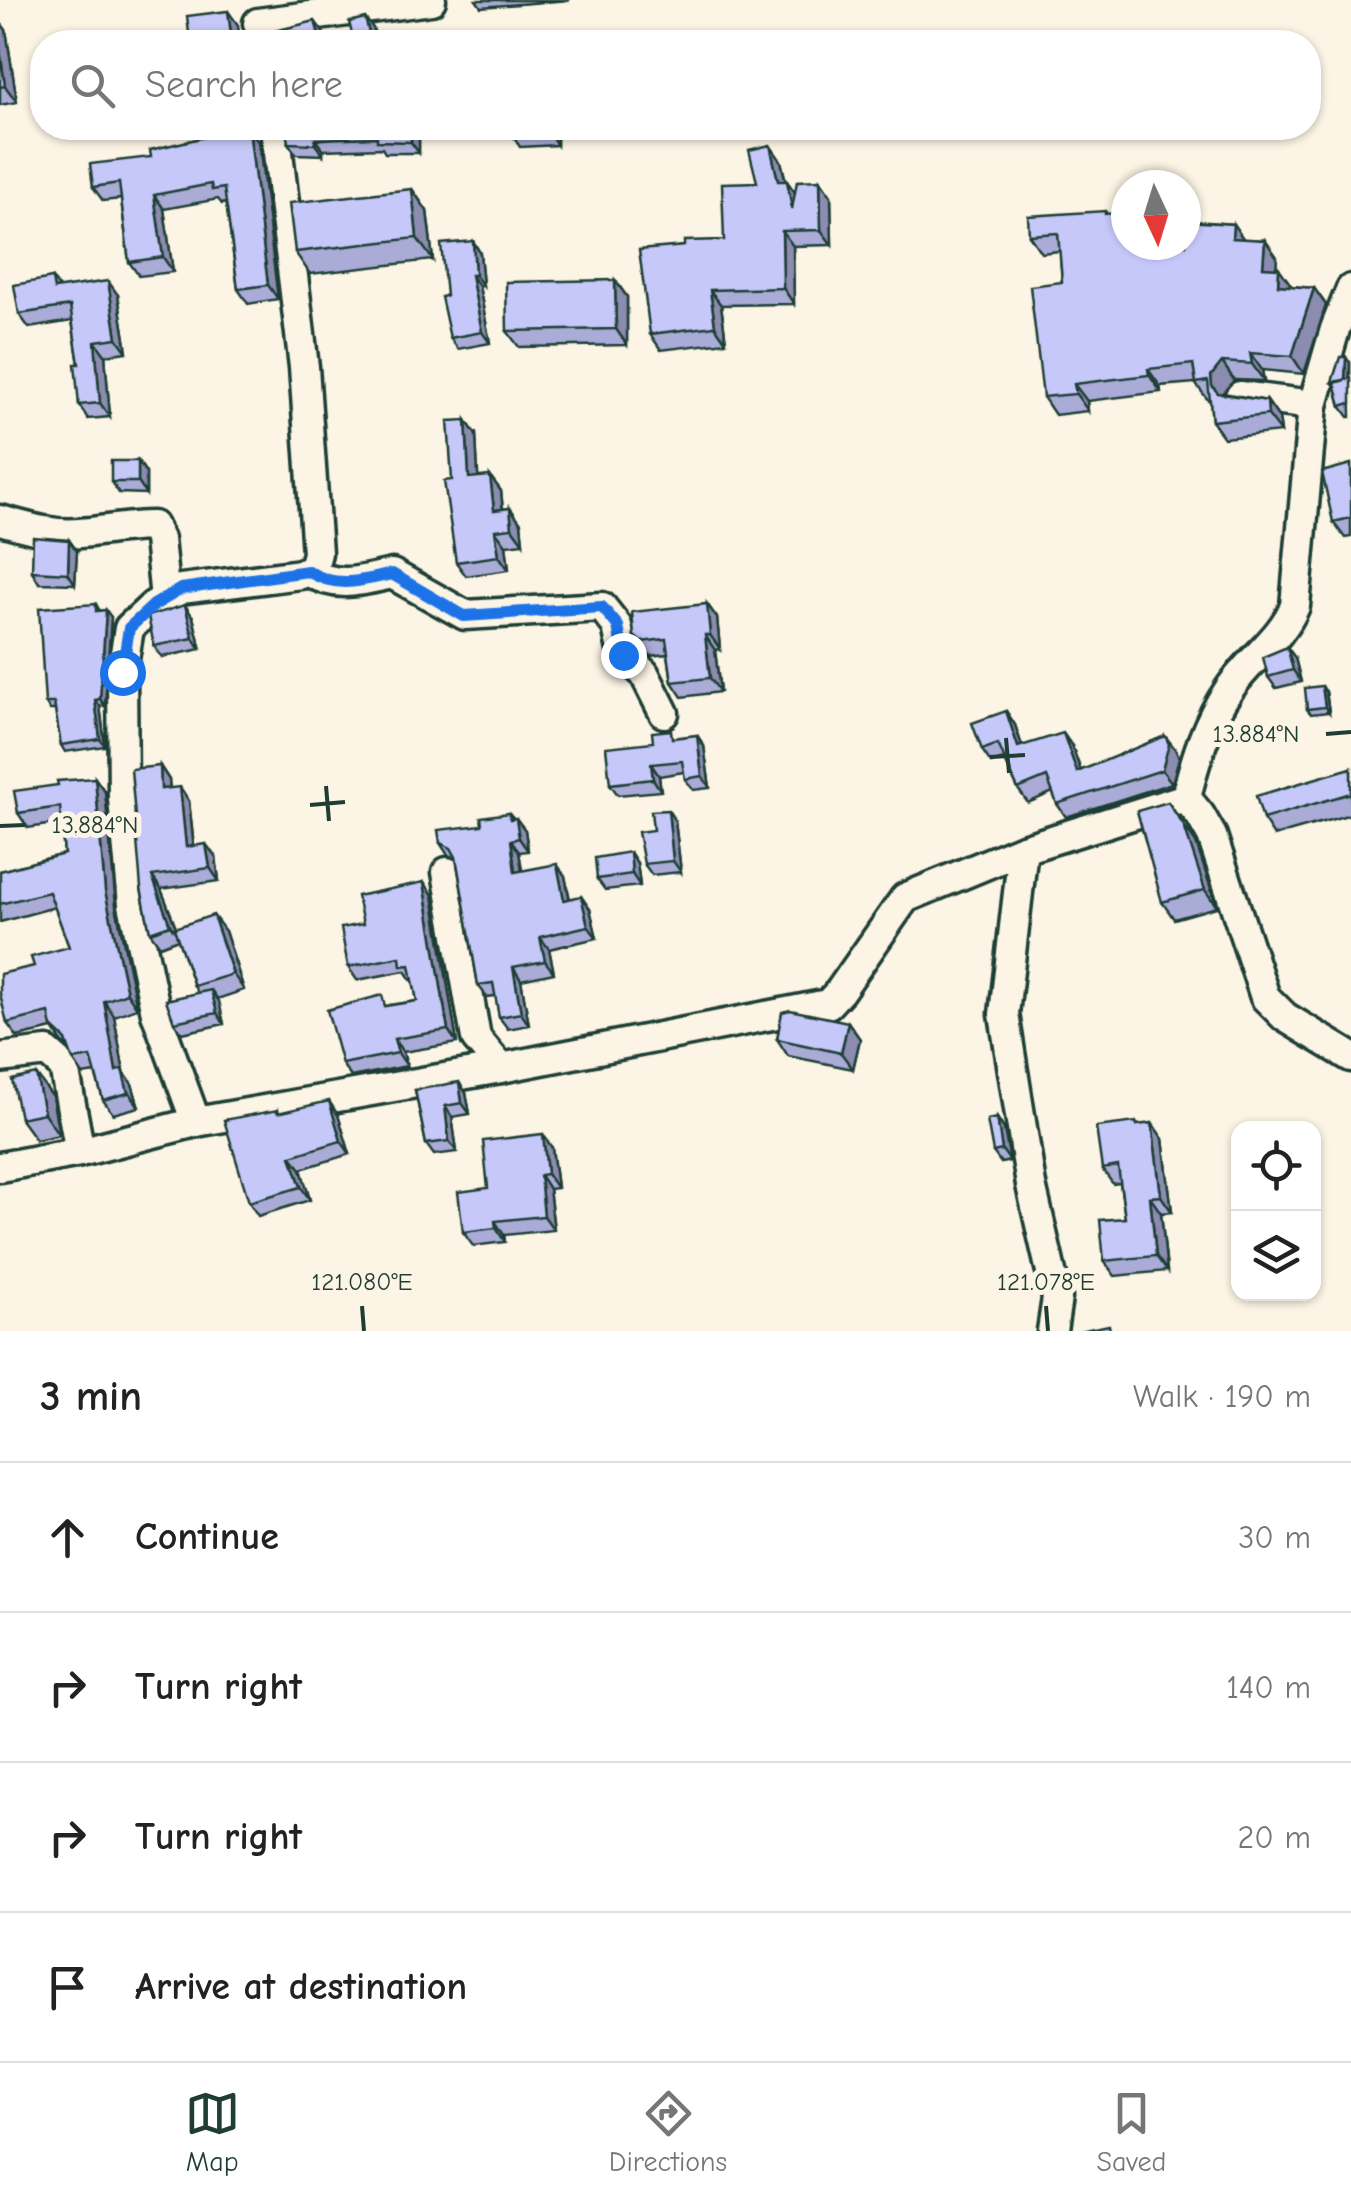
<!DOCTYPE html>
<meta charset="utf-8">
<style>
:root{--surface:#fff;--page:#f6f6f6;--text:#222;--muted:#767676;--line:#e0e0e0;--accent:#1f3d34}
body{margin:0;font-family:"Comic Neue",sans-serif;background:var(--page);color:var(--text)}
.controls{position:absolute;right:30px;bottom:30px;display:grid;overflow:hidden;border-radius:20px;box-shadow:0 2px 8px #0004}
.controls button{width:90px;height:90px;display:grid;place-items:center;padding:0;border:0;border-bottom:2px solid var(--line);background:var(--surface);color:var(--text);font:50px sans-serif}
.compass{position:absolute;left:1111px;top:170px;width:90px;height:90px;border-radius:50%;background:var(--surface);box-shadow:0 2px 8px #0004;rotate:176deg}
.stop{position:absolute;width:30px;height:30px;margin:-22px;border:8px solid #1a73e8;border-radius:50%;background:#fff}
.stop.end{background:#1a73e8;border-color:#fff;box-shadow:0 2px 10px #0008}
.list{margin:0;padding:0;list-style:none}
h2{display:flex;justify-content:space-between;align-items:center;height:130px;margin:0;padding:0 40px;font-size:42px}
h2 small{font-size:32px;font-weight:400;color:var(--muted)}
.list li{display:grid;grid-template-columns:65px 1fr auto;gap:30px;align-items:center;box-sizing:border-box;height:150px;padding:0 40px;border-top:2px solid var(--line)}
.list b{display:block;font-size:38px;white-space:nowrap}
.list em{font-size:32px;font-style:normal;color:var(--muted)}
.icon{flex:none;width:55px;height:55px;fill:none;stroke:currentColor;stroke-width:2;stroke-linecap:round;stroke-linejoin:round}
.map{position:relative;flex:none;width:1351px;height:1331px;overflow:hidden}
.search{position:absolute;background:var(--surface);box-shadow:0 2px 8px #0004;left:30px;right:30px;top:30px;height:110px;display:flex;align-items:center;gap:25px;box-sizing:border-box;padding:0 35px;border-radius:40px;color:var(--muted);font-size:38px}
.sheet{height:730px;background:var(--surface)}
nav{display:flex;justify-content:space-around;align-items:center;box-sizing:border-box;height:140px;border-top:2px solid var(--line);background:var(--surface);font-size:28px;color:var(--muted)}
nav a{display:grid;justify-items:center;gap:5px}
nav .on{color:var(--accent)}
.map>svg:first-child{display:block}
</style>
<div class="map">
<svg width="1351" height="1331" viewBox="0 0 1351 1331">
<rect width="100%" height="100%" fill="#fcf5e5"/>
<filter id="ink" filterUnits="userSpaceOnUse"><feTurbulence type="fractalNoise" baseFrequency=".01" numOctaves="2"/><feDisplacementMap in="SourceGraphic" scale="20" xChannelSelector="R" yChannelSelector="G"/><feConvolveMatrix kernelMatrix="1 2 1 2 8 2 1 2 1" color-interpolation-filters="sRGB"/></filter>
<g filter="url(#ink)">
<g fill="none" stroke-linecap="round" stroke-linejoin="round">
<defs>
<g id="minor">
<polyline points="258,23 431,0"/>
<polyline points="1240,396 1313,405"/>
<path d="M0,520c26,7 54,16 80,13 25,-2 48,-7 73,-7l6,13 6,60"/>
<path d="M308,571c28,18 53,10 84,3l73,41 137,-8 15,19 6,29 21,18 20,40"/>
<path d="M1186,798c9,-39 21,-77 44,-110 20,-29 51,-49 65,-82l18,-201 22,-76 16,-40"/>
<polyline points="1023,849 1004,1014 1031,1185 1057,1298 1052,1331"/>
<polyline points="447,872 476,1038 501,1068"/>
<polyline points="0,1058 47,1052 64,1067 80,1152"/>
<polyline points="196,1122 156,1013 133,904 123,799 122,672 129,628 154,605 181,589 301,574 313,568 317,553 304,367 275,128"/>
<polyline points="0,1167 80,1152 196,1122 501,1068 828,1004 840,991 905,898 1023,849 1186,798 1200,815 1212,836 1265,997 1285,1017 1351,1057"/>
</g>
</defs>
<!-- minor casing -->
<use href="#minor" stroke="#1f3d34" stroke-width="35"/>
<!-- minor -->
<use href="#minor" stroke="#fcf5e5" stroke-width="28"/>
</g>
<!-- wall -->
<g fill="#aaacd7" stroke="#1f3d34" stroke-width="2.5">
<polygon points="476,0 570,0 481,7"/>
<polygon points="0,22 6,30 17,102 0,105"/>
<polygon points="247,128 259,143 278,299 248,304 238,289 226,203 222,204 218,199 164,209 173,272 139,276 129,262 121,199 103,201 93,187 151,157 209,136"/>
<polygon points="419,128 419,153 385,153 382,148 323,150 323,155 296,154 288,143"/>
<polygon points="557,128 557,145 520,147 512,135"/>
<polygon points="781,161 786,181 795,192 820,180 831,196 832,245 793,246 794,304 721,305 726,342 661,350 650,334 684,246 724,240 757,182"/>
<polygon points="412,189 427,211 433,260 310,274 295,252"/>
<polygon points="1105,211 1107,214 1233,224 1243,239 1265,240 1277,257 1276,267 1291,286 1314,288 1326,305 1304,374 1262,370 1264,381 1234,380 1223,393 1267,401 1279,418 1281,432 1224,438 1212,421 1210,400 1208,400 1195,383 1160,386 1161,392 1087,401 1088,411 1055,415 1043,397 1062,282 1060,251 1041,253 1029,235"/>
<polygon points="473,241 480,253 483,286 479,286 490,343 458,349 450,338 446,296"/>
<polygon points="52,278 59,288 118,295 127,352 105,355 110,417 88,419 79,405 79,364 72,321 29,328 19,314"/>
<polygon points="615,280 627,297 627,345 519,347 507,331"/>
<polygon points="1350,363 1351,417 1349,417 1341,406 1336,387 1332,382"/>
<polygon points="476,435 478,478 490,476 501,491 503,509 510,508 521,523 523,543 506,545 509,570 466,576 456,562 452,480"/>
<polygon points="138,461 146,473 146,494 119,493 111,482"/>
<polygon points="1351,464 1351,537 1345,538 1333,522"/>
<polygon points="69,540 77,551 75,584 39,583 32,571"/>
<polygon points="96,604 100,611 111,617 105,706 100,706 105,746 65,752 61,745 55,710 50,710 45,703"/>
<polygon points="707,604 717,618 720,649 715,650 720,692 682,697 672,682 668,654 651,656 645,650 634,636"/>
<polygon points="193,617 201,649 162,657 154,646"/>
<polygon points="1287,647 1295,658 1301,682 1276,688 1268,677"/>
<polygon points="1326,692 1329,712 1311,714 1307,709"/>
<polygon points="1006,711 1015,725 1022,746 1072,746 1081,771 1165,736 1175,749 1179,758 1172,783 1066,817 1057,804 1053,792 1028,803 1018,789 1004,759 991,763 982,750"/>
<polygon points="697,735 704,746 710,788 693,790 685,779 684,772 659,776 661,791 618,795 610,784 653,742"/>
<polygon points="160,766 169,780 170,789 189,801 194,846 216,857 219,881 161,889 176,927 225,931 244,990 217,999 224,1024 182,1033 174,1022 198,993 194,986 178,939 160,946 150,932 141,888"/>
<polygon points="1351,768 1351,814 1274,836 1263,819"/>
<polygon points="95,778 105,792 116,906 137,1008 114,1016 124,1073 132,1084 139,1107 113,1114 103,1100 95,1073 83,1075 73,1060 69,1048 62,1042 53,1029 17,1037 7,1023 34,966 69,947 55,907 0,922 0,871 64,854 61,823 28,828 18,813 58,785"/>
<polygon points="509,813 525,830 528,851 519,852 522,870 565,876 570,899 590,909 597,938 549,949 554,973 521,980 529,1025 508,1029 499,1017 496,996 487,997 478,985 456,858 448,855 440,843"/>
<polygon points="675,821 681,872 652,875 644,864 653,830"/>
<polygon points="1196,843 1217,907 1174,919 1162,902"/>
<polygon points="637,863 640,886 605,890 597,879"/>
<polygon points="424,882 433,895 457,1043 403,1052 407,1066 351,1077 342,1064 390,1005 417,1001 413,979 411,980 405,971 357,980 348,967 363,924"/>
<polygon points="848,1022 860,1039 853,1069 788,1056 777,1039"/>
<polygon points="415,1090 466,1093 470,1114 452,1117 457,1152 434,1155 426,1144"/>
<polygon points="52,1096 59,1135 36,1140 20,1118"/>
<polygon points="278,1110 279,1113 338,1115 350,1154 301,1169 310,1200 258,1216 249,1202"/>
<polygon points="997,1118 1004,1129 1010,1161 1001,1163 993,1152"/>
<polygon points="1139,1125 1163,1139 1172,1212 1161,1213 1167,1271 1115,1276 1104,1261 1125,1218 1120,1183 1113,1184 1102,1169"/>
<polygon points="552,1148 557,1188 549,1189 554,1230 504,1235 505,1242 473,1246 463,1232"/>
</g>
<!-- shaded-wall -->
<g fill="#8b8caf" stroke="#1f3d34" stroke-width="2.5">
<polygon points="228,11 238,25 240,42 232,42"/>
<polygon points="365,18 373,28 377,42 370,37"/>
<polygon points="315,21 323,32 326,42 321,42"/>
<polygon points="0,22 6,30 17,102 5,86 0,50"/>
<polygon points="411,128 419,128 419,153 411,142"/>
<polygon points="549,128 557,128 557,145 550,134"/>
<polygon points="249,129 259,143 278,299 268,285"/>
<polygon points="315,139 323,150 323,155 315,144"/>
<polygon points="770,145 781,161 789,197 778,181"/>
<polygon points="820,180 831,196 832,245 821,230"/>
<polygon points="787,181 798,197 792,209"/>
<polygon points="412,189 427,211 433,260 417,238"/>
<polygon points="154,195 164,209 173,272 163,257"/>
<polygon points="1233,224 1245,241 1232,238"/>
<polygon points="782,231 793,246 794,304 783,288"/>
<polygon points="1265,240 1277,257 1275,284 1263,267"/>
<polygon points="473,241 480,253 483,286 475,275"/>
<polygon points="1279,268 1291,285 1290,302 1278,285"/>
<polygon points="471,275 479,286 490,343 482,332"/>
<polygon points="615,280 627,297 627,345 616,329"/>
<polygon points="108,281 118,295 127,352 117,338"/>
<polygon points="1314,288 1326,305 1304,374 1292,356"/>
<polygon points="710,290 721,305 726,342 715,326"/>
<polygon points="95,341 105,355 110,417 100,403"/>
<polygon points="1250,353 1262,370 1264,381 1252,364"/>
<polygon points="1346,357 1350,363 1349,388 1345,383"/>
<polygon points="1222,362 1234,380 1223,393 1224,404 1212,386 1211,376"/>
<polygon points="1148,369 1160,386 1161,392 1149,375"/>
<polygon points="1074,384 1087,401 1088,411 1076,394"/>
<polygon points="1267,401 1279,418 1281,432 1268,415"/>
<polygon points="466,420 476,435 479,493 469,478"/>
<polygon points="138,461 146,473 146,494 138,482"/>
<polygon points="490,476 501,491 504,525 494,510"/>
<polygon points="510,508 521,523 523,543 512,528"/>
<polygon points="495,530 506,545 509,570 499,556"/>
<polygon points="69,540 77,551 75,584 68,573"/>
<polygon points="707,604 717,618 720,649 710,635"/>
<polygon points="185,605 193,617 201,649 193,638"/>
<polygon points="106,610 111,617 105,706 100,699"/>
<polygon points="705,635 715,650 720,692 710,678"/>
<polygon points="1287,647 1295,658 1301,682 1293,670"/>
<polygon points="1322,686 1326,692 1329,712 1325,707"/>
<polygon points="95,700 100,706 105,746 100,739"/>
<polygon points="1006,711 1015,725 1027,761 1018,747"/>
<polygon points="1063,733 1072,746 1086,786 1077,772"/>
<polygon points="697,735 704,746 710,788 702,776"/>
<polygon points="1165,736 1175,749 1179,758 1172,783 1162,770"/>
<polygon points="651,764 659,776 661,791 653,779"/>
<polygon points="160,766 169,780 171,803 161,789"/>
<polygon points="95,778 105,792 116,906 137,1008 127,993 105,891"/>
<polygon points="180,787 189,801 195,860 186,847"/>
<polygon points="1168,802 1196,843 1217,907 1205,890"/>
<polygon points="668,810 675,821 681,872 673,861"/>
<polygon points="509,813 517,825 516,818 525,830 528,851 519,838 510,819"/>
<polygon points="511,840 519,852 524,884 515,872"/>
<polygon points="206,844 216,857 219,881 210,868"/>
<polygon points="630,852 637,863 640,886 632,874"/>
<polygon points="557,864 565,876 572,913 564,900"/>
<polygon points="152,876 161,889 180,938 170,925"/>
<polygon points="424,882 433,895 457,1043 448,1030"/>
<polygon points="581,896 590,909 597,938 588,926"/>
<polygon points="213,915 225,931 244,990 233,974"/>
<polygon points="540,937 549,949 554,973 545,961"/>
<polygon points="513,967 521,980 529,1025 521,1013"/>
<polygon points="211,990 219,1001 224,1024 217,1013"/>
<polygon points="104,1001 114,1016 124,1073 132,1084 139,1107 116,1071"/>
<polygon points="848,1022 860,1039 853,1069 841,1053"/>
<polygon points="394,1039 403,1052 407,1066 398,1053"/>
<polygon points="36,1074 52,1096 59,1135 44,1113"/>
<polygon points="459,1082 466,1093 470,1114 462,1103"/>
<polygon points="329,1101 338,1115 350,1154 341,1141"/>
<polygon points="445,1106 452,1117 457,1152 449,1141"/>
<polygon points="997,1118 1004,1129 1010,1161 1002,1150"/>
<polygon points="1152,1123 1163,1139 1172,1212 1161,1196"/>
<polygon points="543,1134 552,1148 557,1188 547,1174"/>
<polygon points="291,1156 301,1169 310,1200 301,1187"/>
<polygon points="540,1175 549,1189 554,1230 544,1216"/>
<polygon points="1150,1197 1161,1213 1167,1271 1156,1256"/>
<polygon points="495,1221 504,1235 505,1242 496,1228"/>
</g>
<!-- building -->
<g fill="#c6c8fa" stroke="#1f3d34" stroke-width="2.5">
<polygon points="228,11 232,42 190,42 187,16"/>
<polygon points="365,18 370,37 397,34 398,42 348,42 348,39 353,38 349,22"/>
<polygon points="315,21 321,42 274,42 271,32"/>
<polygon points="720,36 721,42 682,42 682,40"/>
<polygon points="0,50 5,86 0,87"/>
<polygon points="208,128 238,128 239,131 249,129 268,285 238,289 224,188 212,190 211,184 154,195 163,257 129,262 119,183 93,187 90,164 151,157 150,150 209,136"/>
<polygon points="286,128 411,128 411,142 377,141 377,137 315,139 315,144 288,143"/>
<polygon points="512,128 549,128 550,134 512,135"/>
<polygon points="770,145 778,181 787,181 792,209 797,181 820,180 821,230 782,231 783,288 710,290 715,326 650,334 639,250 684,246 684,241 724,240 722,183 757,182 749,150"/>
<polygon points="412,189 417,238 295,252 289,203"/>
<polygon points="1105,211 1105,214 1126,212 1126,245 1186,245 1186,221 1233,224 1232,238 1265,240 1263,267 1279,268 1278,285 1314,288 1292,356 1250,353 1252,364 1222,362 1211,376 1212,386 1218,393 1267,401 1268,415 1212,421 1208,381 1196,383 1193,364 1148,369 1149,375 1074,384 1076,394 1043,397 1030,286 1062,282 1058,233 1029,235 1028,216"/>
<polygon points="473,241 475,275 471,275 482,332 450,338 441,297 446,296 441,244"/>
<polygon points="52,278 54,289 108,281 117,338 95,341 100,403 79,405 75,364 79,364 70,306 19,314 14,285"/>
<polygon points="615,280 616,329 507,331 506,282"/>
<polygon points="1340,357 1346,357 1345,380 1332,382"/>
<polygon points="1351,378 1351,403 1341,406 1335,383"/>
<polygon points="466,420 469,478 490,476 494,510 510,508 512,528 495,530 499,556 456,562 444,481 452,480 448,421"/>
<rect x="111" y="461" width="27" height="21"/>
<polygon points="1351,464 1351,518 1333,522 1322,472"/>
<polygon points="33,537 69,540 68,573 32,571"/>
<polygon points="96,604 96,611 106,610 100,699 95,700 100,739 61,745 54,703 45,703 39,608"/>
<polygon points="707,604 710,635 705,635 710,678 672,682 666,639 641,642 634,636 632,612"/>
<polygon points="185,605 193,638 154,646 148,616"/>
<polygon points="1287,647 1293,670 1268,677 1263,657"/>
<polygon points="1322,686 1325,707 1307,709 1305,688"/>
<polygon points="1006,711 1018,747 1063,733 1077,772 1165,736 1169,744 1162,770 1057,804 1047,777 1018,789 998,744 982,750 972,723"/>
<polygon points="671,730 672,738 697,735 702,776 685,779 682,761 651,764 653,779 610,784 606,747 653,742 652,732"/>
<polygon points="160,766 161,789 180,787 186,847 206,844 210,868 152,876 170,925 150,932 141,888 131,769"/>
<polygon points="1351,768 1351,793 1263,819 1256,796"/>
<polygon points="95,778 105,891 127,993 104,1001 116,1071 122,1069 128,1093 103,1100 91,1057 73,1060 66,1040 52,1027 49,1013 7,1023 0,994 0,974 34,966 31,957 69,947 49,892 0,904 0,871 64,854 60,807 18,813 14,791 58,785 57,781"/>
<polygon points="1168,802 1184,826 1205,890 1162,902 1137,811"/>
<polygon points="668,810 673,861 644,864 638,832 653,830 651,811"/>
<polygon points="509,813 510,819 516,818 519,838 511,840 515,872 557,864 564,900 581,896 588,926 540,937 545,961 513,967 521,1013 499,1017 493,983 478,985 456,857 451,848 440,843 438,830 482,825 481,817"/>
<polygon points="630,852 632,874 597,879 595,858"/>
<polygon points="424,882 448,1030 394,1039 398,1053 342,1064 327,1010 382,995 385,1006 417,1001 410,965 401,966 400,957 348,967 341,928 363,924 357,896"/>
<polygon points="213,915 233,974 194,986 174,928"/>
<polygon points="211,990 217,1013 174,1022 166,1000"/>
<polygon points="790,1010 848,1022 841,1053 777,1039 782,1012"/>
<polygon points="36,1074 44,1113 20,1118 12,1080"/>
<polygon points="459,1082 462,1103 445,1106 449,1141 426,1144 415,1090"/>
<polygon points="329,1101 341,1141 291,1156 301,1187 249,1202 224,1120 278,1110 278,1113"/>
<polygon points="997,1118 1002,1150 993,1152 987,1120"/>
<polygon points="1136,1122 1137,1125 1152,1123 1161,1196 1150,1197 1156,1256 1104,1261 1100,1220 1125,1218 1118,1166 1102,1169 1096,1127"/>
<polygon points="543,1134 547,1174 540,1175 544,1216 495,1221 496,1228 463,1232 458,1192 488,1188 483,1141"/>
<polygon points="1109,1325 1110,1331 1079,1331"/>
</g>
</g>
<g fill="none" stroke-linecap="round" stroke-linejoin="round" filter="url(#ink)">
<!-- route -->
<path stroke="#1a73e8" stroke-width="12" d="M122,672l7,-44 25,-23 27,-16 127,-18c28,18 53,10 84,3l72,42 138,-9 16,19 5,29"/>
</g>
<!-- ticks -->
<path fill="none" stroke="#1f3d34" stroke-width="4" d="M1326,734l25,-2M1006,738l3,35M990,757l35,-2M326,786l3,35M310,805l35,-3M0,826l25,-1M362,1306l2,25M1046,1306l2,25"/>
<g font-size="25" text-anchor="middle" fill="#1f3d34" stroke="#fcf5e5" stroke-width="10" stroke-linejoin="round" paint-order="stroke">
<text x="1256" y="742">13.884°N</text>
<text x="95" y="833">13.884°N</text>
<text x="362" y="1290">121.080°E</text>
<text x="1046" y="1290">121.078°E</text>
</g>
</svg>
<div class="controls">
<button><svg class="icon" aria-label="locate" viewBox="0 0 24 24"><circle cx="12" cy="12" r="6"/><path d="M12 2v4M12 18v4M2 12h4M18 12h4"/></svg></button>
<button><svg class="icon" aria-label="layers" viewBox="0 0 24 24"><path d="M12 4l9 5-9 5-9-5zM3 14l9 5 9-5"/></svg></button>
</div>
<svg class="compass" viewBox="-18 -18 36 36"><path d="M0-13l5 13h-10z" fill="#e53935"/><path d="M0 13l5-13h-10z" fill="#767676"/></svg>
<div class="stop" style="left:122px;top:672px"></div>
<div class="stop end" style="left:623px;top:655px"></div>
<div class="search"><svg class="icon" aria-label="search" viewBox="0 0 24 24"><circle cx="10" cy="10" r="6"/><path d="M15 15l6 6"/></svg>Search here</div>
</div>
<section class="sheet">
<h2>3 min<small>Walk · 190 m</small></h2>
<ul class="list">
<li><svg class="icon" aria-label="ahead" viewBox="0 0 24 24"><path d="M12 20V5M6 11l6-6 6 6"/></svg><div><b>Continue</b></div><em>30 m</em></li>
<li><svg class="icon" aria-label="right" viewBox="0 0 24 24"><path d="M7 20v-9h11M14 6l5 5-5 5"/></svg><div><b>Turn right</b></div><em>140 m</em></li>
<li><svg class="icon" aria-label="right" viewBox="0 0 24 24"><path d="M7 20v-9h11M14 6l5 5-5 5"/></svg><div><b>Turn right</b></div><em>20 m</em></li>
<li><svg class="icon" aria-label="arrive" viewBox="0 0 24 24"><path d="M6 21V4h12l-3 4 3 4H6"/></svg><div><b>Arrive at destination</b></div></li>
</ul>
</section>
<nav>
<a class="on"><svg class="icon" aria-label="map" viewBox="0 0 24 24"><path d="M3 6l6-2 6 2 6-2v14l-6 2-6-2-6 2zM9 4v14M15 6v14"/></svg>Map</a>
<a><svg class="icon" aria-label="directions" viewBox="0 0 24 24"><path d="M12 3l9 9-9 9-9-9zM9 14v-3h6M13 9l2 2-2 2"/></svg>Directions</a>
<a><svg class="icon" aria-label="saved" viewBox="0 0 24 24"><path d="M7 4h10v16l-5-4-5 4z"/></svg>Saved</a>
</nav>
